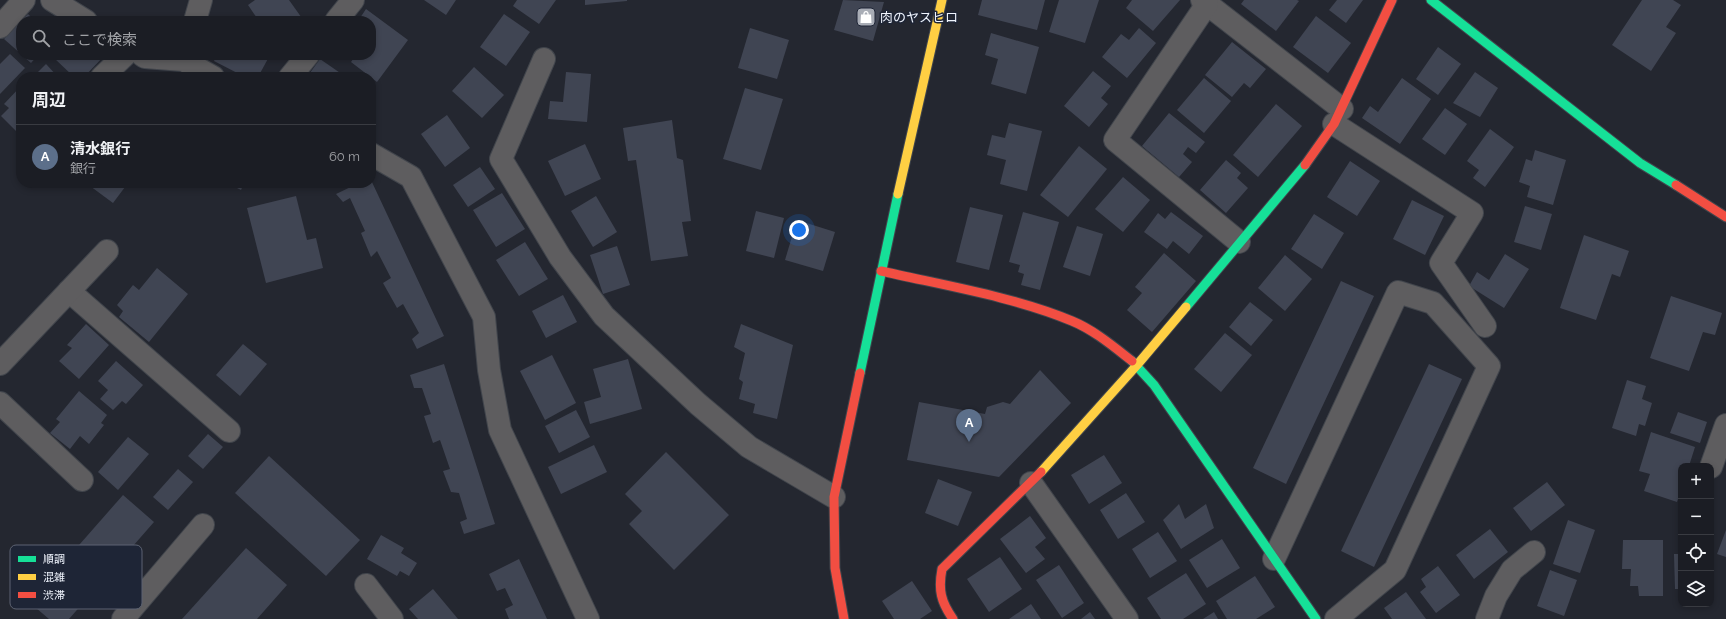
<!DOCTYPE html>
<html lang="ja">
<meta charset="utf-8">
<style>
:root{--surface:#1b1d24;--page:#24262c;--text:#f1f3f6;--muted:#a0a2a6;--line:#393b41;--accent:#0b8043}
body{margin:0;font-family:Raleway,"Noto Sans JP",sans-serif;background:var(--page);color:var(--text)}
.controls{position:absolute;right:12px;bottom:12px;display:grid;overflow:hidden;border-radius:8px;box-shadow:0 2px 6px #0003}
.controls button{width:36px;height:36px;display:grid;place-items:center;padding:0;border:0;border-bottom:1px solid var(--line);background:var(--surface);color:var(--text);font:20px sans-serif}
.you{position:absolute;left:799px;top:230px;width:14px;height:14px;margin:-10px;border:3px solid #fff;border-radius:50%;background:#1a73e8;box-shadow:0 0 0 6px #1a73e833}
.badge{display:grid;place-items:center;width:26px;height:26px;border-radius:50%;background:var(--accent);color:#fff;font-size:13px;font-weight:700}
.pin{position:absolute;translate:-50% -33px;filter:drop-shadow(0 1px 2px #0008)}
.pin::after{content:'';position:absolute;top:21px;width:14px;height:12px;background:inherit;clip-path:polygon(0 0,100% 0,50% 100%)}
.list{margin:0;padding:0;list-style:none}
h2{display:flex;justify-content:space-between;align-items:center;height:52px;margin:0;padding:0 16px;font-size:17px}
h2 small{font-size:13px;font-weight:400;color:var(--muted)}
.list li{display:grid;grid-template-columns:26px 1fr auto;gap:12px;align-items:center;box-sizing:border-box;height:64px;padding:0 16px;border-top:1px solid var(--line)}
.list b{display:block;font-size:15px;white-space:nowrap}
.list p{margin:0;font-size:13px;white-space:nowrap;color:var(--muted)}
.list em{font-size:13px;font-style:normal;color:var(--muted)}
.icon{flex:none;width:22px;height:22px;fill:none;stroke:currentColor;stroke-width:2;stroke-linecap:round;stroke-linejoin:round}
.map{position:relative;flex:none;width:1726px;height:619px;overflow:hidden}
.search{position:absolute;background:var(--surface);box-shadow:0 2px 6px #0003;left:16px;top:16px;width:360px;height:44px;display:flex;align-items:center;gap:10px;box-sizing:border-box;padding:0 14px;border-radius:16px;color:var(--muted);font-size:15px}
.panel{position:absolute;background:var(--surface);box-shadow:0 2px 6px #0003;left:16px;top:72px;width:360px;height:116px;border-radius:16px}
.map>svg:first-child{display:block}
</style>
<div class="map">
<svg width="1726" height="619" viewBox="0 0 1726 619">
<rect width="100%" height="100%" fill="#242730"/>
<!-- building -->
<g fill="#404553">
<polygon points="255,0 289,0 304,21 259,21 248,5"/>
<polygon points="424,0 456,0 446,15"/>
<polygon points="517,0 556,0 539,24 513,6"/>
<polygon points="585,0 627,0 627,1 585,5"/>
<polygon points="843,0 884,2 873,41 834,30"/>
<polygon points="982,0 1045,0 1037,30 978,15"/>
<polygon points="1059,0 1099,0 1085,43 1049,32"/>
<polygon points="1132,0 1180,0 1153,31 1126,8"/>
<polygon points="1244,0 1297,0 1299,1 1276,31 1241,4"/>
<polygon points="1337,0 1363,0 1346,23 1329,10"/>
<polygon points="1642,0 1673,0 1681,5 1666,27 1676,33 1651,71 1612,45"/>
<polygon points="366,9 408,40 377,82 351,62 356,55 371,55 371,21 358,21"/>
<polygon points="28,14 35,21 21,21"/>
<polygon points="504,14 530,32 506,66 480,47"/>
<polygon points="1316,16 1351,43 1328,73 1293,47"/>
<polygon points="21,21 21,54 4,39"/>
<polygon points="750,28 789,40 777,79 738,68"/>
<polygon points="1139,28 1156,43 1127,78 1102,57 1121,34 1129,40"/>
<polygon points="991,33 1039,47 1026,94 991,84 998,59 985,55"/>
<polygon points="1232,42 1266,69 1250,88 1244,83 1232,97 1205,75"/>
<polygon points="1438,47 1461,64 1438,95 1416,79"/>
<polygon points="10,54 25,68 0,94 0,64"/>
<polygon points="22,55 38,55 31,63"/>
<polygon points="55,55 105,55 84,77 74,77 53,57"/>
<polygon points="217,55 270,55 258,77 245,77 214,61"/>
<polygon points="320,59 346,77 307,77"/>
<polygon points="46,64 58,77 41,77 37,73"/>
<polygon points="474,67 504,95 482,118 452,91"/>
<polygon points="1093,71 1111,86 1101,98 1108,104 1089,127 1064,106"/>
<polygon points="566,72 591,74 587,122 548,119 550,101 563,102"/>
<polygon points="1475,72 1498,88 1480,117 1453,103"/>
<polygon points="1204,78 1231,101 1204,133 1177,110"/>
<polygon points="1402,78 1431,99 1400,144 1362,118 1370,106 1378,112"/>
<polygon points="21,86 21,136 1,116 9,108 4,104"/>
<polygon points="745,88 783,99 761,170 723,159"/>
<polygon points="1276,104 1302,126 1258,177 1233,155"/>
<polygon points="1445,108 1467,124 1445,155 1422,139"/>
<polygon points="1169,113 1205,142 1196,153 1188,147 1183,154 1192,162 1179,177 1142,146"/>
<polygon points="447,115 470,148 445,167 421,134"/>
<polygon points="672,120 677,158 683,160 691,221 682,222 688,256 651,261 636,160 628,161 623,128"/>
<polygon points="1009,123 1042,131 1027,191 1000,184 1006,160 987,155 992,135 1005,138"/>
<polygon points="1490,129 1514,147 1485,187 1473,178 1479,170 1467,161"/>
<polygon points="585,144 601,179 565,196 548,161"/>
<polygon points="1079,146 1107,169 1068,217 1040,195"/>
<polygon points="1535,150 1566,160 1553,205 1527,197 1530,186 1519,182 1526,159 1532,161"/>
<polygon points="1226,160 1241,173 1237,178 1248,188 1226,213 1200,190"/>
<polygon points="1350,161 1380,181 1357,216 1327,197"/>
<polygon points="480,167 495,189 468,207 453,185"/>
<polygon points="1123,177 1150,200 1123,232 1095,209"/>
<polygon points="371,180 444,336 417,349 412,339 419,333 403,304 397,308 383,283 391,278 377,251 371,257 361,233 365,231 350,198 343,202 336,194 359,183 371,183"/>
<polygon points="92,183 128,183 113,203 90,186"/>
<polygon points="227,183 244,183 241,190"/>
<polygon points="502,193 525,229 496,247 473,210"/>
<polygon points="296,196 307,240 316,238 323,268 266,283 247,208"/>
<polygon points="596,196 617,232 593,247 571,211"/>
<polygon points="1412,200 1444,216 1425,255 1393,239"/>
<polygon points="1525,206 1552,214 1541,250 1514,242"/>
<polygon points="970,207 1003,215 989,270 956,262"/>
<polygon points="756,211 784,218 774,258 746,251"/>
<polygon points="1023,212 1059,222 1040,290 1021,285 1024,274 1018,272 1020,265 1009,262"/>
<polygon points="1171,212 1203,236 1189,254 1173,241 1167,249 1144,232 1158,213 1165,219"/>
<polygon points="1314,214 1344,233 1322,269 1291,249"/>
<polygon points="797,220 835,232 823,271 785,260"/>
<polygon points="1077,226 1103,234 1090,276 1063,267"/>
<polygon points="1584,235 1629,251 1620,277 1612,274 1596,320 1560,308"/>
<polygon points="525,242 548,279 519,296 496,260"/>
<polygon points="617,246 630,285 603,294 590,255"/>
<polygon points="1164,253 1196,281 1152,332 1127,310 1142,293 1135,287"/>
<polygon points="1505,254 1529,269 1504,308 1469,286 1477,272 1489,280"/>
<polygon points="1285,255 1312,279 1285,311 1258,288"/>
<polygon points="157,268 188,294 149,342 119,317 123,311 117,305 133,285 139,290"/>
<polygon points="1341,281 1374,296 1286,484 1253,468"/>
<polygon points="563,295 577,322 546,338 532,311"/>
<polygon points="1671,296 1722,313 1715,335 1703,332 1689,371 1650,358"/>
<polygon points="1250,302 1273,320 1251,346 1229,327"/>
<polygon points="86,324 109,345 79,379 59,361 72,348 67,345"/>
<polygon points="741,324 793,345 777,419 753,413 755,404 739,399 743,382 739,379 745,353 734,347"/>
<polygon points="1225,333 1252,355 1221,392 1194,369"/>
<polygon points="243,344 267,364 240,396 216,375"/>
<polygon points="552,355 576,403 545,420 520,371"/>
<polygon points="628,359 642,409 590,424 584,402 601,397 593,369"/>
<polygon points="116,361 143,385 126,404 122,401 113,410 100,399 108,390 98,381"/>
<polygon points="444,364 495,524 464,534 460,522 467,519 459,493 451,492 443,471 450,469 440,440 433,443 424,416 431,414 422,388 414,388 410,375"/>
<polygon points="1429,364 1462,379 1374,567 1341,551"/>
<polygon points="1040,370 1071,403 999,477 907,460 919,402 985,414 987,407 1003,402 1010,404"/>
<polygon points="1627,380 1646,386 1642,399 1652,403 1645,426 1639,424 1636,436 1612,428"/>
<polygon points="79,391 107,415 101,423 104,425 89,444 80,436 70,449 50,433 60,422 56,419"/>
<polygon points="576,410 590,437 559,453 545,426"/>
<polygon points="1678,412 1707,422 1700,443 1670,433"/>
<polygon points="1651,432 1695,447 1689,466 1681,466 1681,490 1677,502 1644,491 1650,474 1639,471"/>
<polygon points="208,434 223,447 203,469 188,456"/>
<polygon points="128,437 149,454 118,490 98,472"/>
<polygon points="594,445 607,472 561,494 548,467"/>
<polygon points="666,452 729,515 674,570 629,524 642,511 625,494"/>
<polygon points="1104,455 1122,483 1089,504 1071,475"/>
<polygon points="269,456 360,540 326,576 235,493"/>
<polygon points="178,469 193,482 168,510 153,497"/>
<polygon points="938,479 972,492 958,526 925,513"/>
<polygon points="1547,482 1565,505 1531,531 1513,508"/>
<polygon points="1126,493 1145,522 1118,539 1100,510"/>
<polygon points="123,495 154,522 69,619 49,619 29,602"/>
<polygon points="1179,504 1185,519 1206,504 1214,528 1181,549 1163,520"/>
<polygon points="1030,516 1046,538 1035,547 1045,559 1026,573 1000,539"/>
<polygon points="1568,520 1595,530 1580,573 1553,564"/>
<polygon points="1490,529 1508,552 1474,579 1456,555"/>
<polygon points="1726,530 1726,557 1717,554"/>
<polygon points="1158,532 1177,561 1150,578 1132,549"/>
<polygon points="381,535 404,548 401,553 417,563 409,576 400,571 397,576 367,559"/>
<polygon points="1222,539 1240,568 1207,588 1189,560"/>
<polygon points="1623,540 1663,540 1663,596 1639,596 1638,586 1630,586 1631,569 1622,569"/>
<polygon points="246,548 287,585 257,619 182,619"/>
<polygon points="1674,554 1681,554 1681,589 1675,589"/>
<polygon points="1000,557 1022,589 989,612 967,579"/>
<polygon points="519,559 547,619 509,619 505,609 513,605 505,588 497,591 489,574"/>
<polygon points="1059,565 1084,603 1062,618 1036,580"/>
<polygon points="1438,566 1460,595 1436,613 1420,592 1426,587 1421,579"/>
<polygon points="1550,570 1577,580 1564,616 1537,606"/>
<polygon points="1186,573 1206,604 1183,619 1161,619 1147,598"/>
<polygon points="1255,576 1275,607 1256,619 1227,619 1216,601"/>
<polygon points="912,581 932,611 920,619 894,619 882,601"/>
<polygon points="433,589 458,619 418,619 409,609"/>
<polygon points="1406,592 1426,619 1392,619 1384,608"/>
<polygon points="1031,604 1041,619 1009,619"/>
<polygon points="1090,612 1095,619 1081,619"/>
<polygon points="1214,612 1218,619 1203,619"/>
</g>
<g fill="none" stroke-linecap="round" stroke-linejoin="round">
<defs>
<g id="street">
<polyline points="52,0 86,21"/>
<polyline points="1202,0 1342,109"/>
<polyline points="1207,4 1115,140 1239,242"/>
<polyline points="195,21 201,0"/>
<polyline points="336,21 353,0"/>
<polyline points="0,27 24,0"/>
<polyline points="142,55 145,57 183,60 213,77"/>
<polyline points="544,59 501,159 560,257 604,316 698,404 749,447 834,497"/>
<polyline points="102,77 125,55"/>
<polyline points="290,77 308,55"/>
<polyline points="1334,124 1472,213 1441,263 1485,326"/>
<polyline points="371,154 411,177 484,317 489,370 500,430 588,619"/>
<polyline points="69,291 229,431"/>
<polyline points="0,364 107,251"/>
<polyline points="0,403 82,480"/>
<polyline points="1711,467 1726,425"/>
<polyline points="1031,483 1127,619"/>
<polyline points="1274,559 1398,292 1433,303 1489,366 1395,570 1336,619"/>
<polyline points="366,585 392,619"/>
<polyline points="123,619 203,525"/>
<polyline points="1487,619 1496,596 1512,570 1534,552"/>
</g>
<g id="fast">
<polyline points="1431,0 1640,163 1676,185"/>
<polyline points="1186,307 1305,165"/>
<polyline points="1132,361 1154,385 1316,619"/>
<polyline points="860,373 898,194"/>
</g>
<g id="slow">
<polyline points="898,194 942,0"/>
<polyline points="1041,472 1137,365 1186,307"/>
</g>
<g id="jam">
<polyline points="1305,165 1334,124 1392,0"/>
<polyline points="1676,185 1726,217"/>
<path d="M881,271c61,14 134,26 191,50 22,9 42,26 60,40"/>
<polyline points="844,619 835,568 834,497 860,373"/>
<path d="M953,619c-12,-17 -15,-29 -11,-50l99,-97"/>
</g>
</defs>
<!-- street casing -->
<use href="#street" stroke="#41454c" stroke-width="24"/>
<!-- fast casing -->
<use href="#fast" stroke="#41454c" stroke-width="11"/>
<!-- slow casing -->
<use href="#slow" stroke="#41454c" stroke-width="11"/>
<!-- jam casing -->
<use href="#jam" stroke="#41454c" stroke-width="11"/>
<!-- street -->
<use href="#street" stroke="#5e5d5f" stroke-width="22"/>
<!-- fast -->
<use href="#fast" stroke="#16e098" stroke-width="9"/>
<!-- slow -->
<use href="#slow" stroke="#ffcf43" stroke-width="9"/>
<!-- jam -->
<use href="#jam" stroke="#f24e42" stroke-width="9"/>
</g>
<!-- icons -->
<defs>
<symbol id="shop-square" viewBox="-11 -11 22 22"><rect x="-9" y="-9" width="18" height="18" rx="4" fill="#a9adb6" stroke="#1e2536"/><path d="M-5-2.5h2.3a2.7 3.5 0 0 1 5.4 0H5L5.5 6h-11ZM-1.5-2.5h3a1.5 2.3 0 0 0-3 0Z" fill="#fff"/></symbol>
</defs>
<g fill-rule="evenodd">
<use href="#shop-square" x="855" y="6" width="22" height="22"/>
</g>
<g text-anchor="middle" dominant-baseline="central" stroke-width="3" stroke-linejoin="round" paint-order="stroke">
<!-- poi labels -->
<g font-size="13" fill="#f0f5fe" stroke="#1e2536" text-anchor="start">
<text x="880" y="17">肉のヤスヒロ</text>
</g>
</g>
<!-- legend -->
<rect x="10" y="545" width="132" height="64" rx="6" fill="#1e2536" stroke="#5d6372" stroke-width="1"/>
<rect x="18" y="556" width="18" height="6" fill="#16e098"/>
<rect x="18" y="574" width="18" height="6" fill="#ffcf43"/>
<rect x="18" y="592" width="18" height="6" fill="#f24e42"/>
<g font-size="11" fill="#f0f5fe">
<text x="43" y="563">順調</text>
<text x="43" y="581">混雑</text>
<text x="43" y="599">渋滞</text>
</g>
</svg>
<div class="controls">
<button>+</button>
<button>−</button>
<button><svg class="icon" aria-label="locate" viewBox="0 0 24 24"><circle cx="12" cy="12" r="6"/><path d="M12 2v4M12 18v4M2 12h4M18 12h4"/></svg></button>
<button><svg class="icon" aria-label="layers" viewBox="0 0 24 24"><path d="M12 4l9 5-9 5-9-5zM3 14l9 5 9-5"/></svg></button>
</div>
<div class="you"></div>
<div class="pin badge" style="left:969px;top:442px;background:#5c6f8a">A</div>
<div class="search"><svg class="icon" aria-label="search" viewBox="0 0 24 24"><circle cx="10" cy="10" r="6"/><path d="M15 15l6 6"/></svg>ここで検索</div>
<section class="panel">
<h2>周辺<small></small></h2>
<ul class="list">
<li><span class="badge" style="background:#5c6f8a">A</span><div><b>清水銀行</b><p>銀行</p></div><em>60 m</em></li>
</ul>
</section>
</div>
